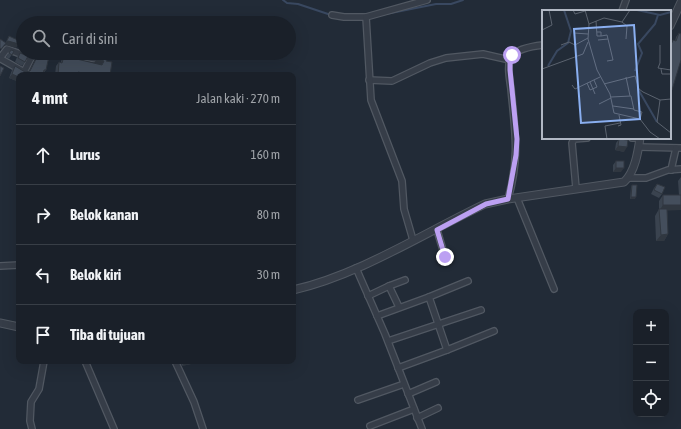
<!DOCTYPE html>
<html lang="id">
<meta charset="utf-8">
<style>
:root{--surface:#1a2029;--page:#232831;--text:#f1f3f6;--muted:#9fa3a8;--line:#383e46}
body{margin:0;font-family:"Asap Condensed",sans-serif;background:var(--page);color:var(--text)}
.controls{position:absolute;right:12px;bottom:12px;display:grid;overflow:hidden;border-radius:8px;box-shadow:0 4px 16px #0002}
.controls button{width:36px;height:36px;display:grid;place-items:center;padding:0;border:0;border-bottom:1px solid var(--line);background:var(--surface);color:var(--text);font:20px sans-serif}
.stop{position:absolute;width:12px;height:12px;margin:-9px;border:3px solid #bca0f2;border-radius:50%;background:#fff}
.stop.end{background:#bca0f2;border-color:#fff;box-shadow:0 1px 4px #0008}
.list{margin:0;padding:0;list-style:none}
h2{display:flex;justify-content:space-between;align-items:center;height:52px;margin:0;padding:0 16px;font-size:17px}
h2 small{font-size:13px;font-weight:400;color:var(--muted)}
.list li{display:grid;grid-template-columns:26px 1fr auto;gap:12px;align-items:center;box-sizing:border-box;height:60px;padding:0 16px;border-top:1px solid var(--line)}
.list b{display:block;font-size:15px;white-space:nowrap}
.list em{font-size:13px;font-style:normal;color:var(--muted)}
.icon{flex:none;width:22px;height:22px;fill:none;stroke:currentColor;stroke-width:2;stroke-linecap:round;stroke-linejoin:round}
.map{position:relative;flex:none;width:681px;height:429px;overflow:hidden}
.search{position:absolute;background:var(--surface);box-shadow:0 4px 16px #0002;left:16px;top:16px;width:280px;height:44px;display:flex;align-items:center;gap:10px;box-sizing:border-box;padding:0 14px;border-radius:22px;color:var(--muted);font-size:15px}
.panel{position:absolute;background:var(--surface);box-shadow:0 4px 16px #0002;left:16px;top:72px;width:280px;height:292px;border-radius:8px}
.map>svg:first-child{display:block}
</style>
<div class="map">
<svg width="681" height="429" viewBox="0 0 681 429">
<rect width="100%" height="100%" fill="#222b37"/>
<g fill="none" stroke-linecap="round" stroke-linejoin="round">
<!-- stream -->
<g stroke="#394860" stroke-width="2">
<polyline points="283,0 287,3 298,4 331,15"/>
<polyline points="386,14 436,4 451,4 463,0"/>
</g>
<defs>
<g id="minor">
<polyline points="622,11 626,0"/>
<polyline points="332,15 344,17 366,17"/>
<polyline points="61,53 97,59"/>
<polyline points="0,58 7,49 31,58 34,53"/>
<polyline points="1,59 24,72 31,58"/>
<polyline points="369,80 392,81 430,63 446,58 483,54 510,60"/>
<polyline points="632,138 640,138"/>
<polyline points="639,147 681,148"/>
<polyline points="671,170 676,148"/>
<polyline points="629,178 646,178 668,170 681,169"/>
<polyline points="576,188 572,143 574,139 587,138"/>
<polyline points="517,198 554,289"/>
<path d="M508,199c12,-41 7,-68 3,-110 -1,-8 -5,-26 1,-33 6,-8 22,-10 31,-11"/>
<polyline points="437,230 445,257"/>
<polyline points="413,240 404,209 402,181 371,100 366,17 427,0"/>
<polyline points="0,266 19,265"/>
<polyline points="356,268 385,334 422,429"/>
<polyline points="389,286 405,280"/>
<polyline points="368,296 389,286 399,307"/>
<polyline points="429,297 468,281"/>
<polyline points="377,316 429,297 447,350 398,368"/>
<polyline points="388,341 481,310"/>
<polyline points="447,350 494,331"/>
<polyline points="85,361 114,429"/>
<polyline points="175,361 194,402 203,429"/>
<polyline points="408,394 436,382"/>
<polyline points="358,400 404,384"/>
<polyline points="417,418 438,408"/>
<polyline points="370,426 414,409"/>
<polyline points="32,429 30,421 31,402 39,389 44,361"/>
</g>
<g id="tertiary">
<polyline points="670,26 681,2"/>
<path d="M293,290c66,-15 131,-57 192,-86l23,-5 116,-17c11,-10 14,-30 16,-44"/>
<polyline points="0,323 19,327"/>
</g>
</defs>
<!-- minor casing -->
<use href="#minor" stroke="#515862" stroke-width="8"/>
<!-- tertiary casing -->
<use href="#tertiary" stroke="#515862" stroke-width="9"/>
<!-- minor -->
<use href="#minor" stroke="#363d48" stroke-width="5.5"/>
<!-- tertiary -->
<use href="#tertiary" stroke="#363d48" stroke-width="7"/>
</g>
<!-- wall -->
<g fill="#3a434f">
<polygon points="679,33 672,90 670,93 670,45 673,40 675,41 676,37"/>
<polygon points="23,41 23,50 18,48"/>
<polygon points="11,50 14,51 9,59 6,57"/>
<polygon points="20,53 25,62 22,66 15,62 17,57"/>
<polygon points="37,53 53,53 51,57 48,61 46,70 43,74 19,75 19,82 9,78 12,70 15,66 25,72 29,71 38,55"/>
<polygon points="88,53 110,53 106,61 110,75 55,75 56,66 59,62 61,62 61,61 64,56 97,64 94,63 101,59 98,55"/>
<polygon points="619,139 624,152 615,150 616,143"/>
<polygon points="616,161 621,172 613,172 613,165"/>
<polygon points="681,177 681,210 667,210 668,234 664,241 656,241 655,216 659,209 659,201 663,195 679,195 678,181"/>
<polygon points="657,184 662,194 659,198 651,194 654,188"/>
<polygon points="632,185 635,199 630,199 631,187"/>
<polygon points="180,361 194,361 191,364 182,366"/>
</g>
<!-- shaded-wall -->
<g fill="#303740">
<polygon points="8,41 19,44 16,48 5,45 0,51"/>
<polygon points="88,53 99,53 98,55"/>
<polygon points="49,56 51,57 48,61 46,60"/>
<polygon points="97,59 104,61 101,65 94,63"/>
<polygon points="78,72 91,75 69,75 70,73"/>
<polygon points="96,73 110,75 95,75"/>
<polygon points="12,74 19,77 19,82 9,78"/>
<polygon points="645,138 655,138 654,140"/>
<polygon points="618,146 627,147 624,152 615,150"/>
<polygon points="616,168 624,168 621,172 613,172"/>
<polygon points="631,197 636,197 635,199 630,199"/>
<polygon points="663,205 681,205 681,210 659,211"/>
<polygon points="668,234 664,241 656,241 661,235"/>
<polygon points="190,361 194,361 191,364 182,366 185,362"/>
</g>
<!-- building -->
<g fill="#444e5c" stroke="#303740">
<polygon points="679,33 681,34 681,60 672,90 670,90 670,47 673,40 676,41"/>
<polygon points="9,36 20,41 19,44 8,41 1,49 0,48 0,39 6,43"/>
<polygon points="11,50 14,51 12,55 9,53"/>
<polygon points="20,53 28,56 25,62 18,58"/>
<polygon points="39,53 53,53 51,57 49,56 46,70 44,70 43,75 19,75 19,77 12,74 15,66 25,72 30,71"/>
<polygon points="103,53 110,53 106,61 112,62 110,75 96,73 96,75 91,75 78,72 78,74 70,73 70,75 58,75 59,62 62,63 64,56 102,65 104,61 97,59 102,59 104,55"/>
<polygon points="0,66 4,68 0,76"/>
<polygon points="619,139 628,140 627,147 618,146"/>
<rect x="616" y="161" width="8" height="7"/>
<polygon points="657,184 665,187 662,194 654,190"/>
<polygon points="632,185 637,185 636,197 631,197"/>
<rect x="663" y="195" width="18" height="10"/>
<polygon points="659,209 667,209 668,234 661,235"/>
</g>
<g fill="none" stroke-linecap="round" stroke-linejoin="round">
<!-- route -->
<polyline stroke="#bca0f2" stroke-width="5" points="445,257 437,230 486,204 508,199 516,155 517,139 510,70 510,60 512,55"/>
</g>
<!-- overview -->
<g transform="translate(542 10)">
<rect width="129" height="129" fill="#222b37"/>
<path fill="none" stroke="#394860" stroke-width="2" d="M95,0l23,5 11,-3M6,56l9,-15 11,-8 3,-12 -7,-21M93,61l7,-18 -4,-9 17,-20 3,-9M96,79l19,33"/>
<path fill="none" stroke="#5b636f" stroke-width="1" d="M31,0l2,4 10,-3M43,0l4,14 -1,15 9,31 13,24 4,19 26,6 10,13 10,7M54,11l1,15h4M80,12l5,4 -1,13M47,14l15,-6 18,4 8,-12M0,20l10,-5 -3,-15M55,22h4v4l6,-1 1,4 -10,1M32,23l14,1M19,35l8,-3 6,3 13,-7M118,35v18l-2,5 13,2M65,51l6,-1 -5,-21M0,59l41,-15 5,-12M119,59l1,5h9M84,67l4,19M48,72l5,12M45,73l3,7 7,-3 -3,-7M62,74l31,-8 4,13 4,3 17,8 11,-1M30,75l3,4 25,-12M69,87l20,-1 3,14 8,2 -2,7M118,90l-3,22 14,11M57,94l12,-6M71,96l21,3M76,116l3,-1 -2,-10M65,129l-2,-13 15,-3"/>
<path fill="#8aaff0" fill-opacity="0.15" stroke="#8aaff0" stroke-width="2" d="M92,15l6,94 -59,4 -7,-94z"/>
<rect width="129" height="129" fill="none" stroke="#b1b8c4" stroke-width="2"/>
</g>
</svg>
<div class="controls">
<button>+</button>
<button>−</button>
<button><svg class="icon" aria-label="locate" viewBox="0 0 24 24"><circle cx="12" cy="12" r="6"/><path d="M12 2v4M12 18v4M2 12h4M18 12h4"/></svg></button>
</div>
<div class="stop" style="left:512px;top:55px"></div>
<div class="stop end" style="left:445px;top:257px"></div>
<div class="search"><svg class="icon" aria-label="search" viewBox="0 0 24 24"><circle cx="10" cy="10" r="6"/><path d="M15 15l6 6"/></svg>Cari di sini</div>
<section class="panel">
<h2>4 mnt<small>Jalan kaki · 270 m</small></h2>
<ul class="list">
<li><svg class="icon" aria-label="ahead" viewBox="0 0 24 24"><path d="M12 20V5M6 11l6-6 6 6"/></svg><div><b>Lurus</b></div><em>160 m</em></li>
<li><svg class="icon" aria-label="right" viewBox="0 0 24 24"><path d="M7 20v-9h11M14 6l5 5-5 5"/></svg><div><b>Belok kanan</b></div><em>80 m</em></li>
<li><svg class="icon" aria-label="left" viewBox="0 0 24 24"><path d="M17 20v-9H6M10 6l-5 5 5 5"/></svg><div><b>Belok kiri</b></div><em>30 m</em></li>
<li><svg class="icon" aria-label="arrive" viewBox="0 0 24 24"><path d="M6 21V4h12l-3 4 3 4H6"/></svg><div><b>Tiba di tujuan</b></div></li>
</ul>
</section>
</div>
